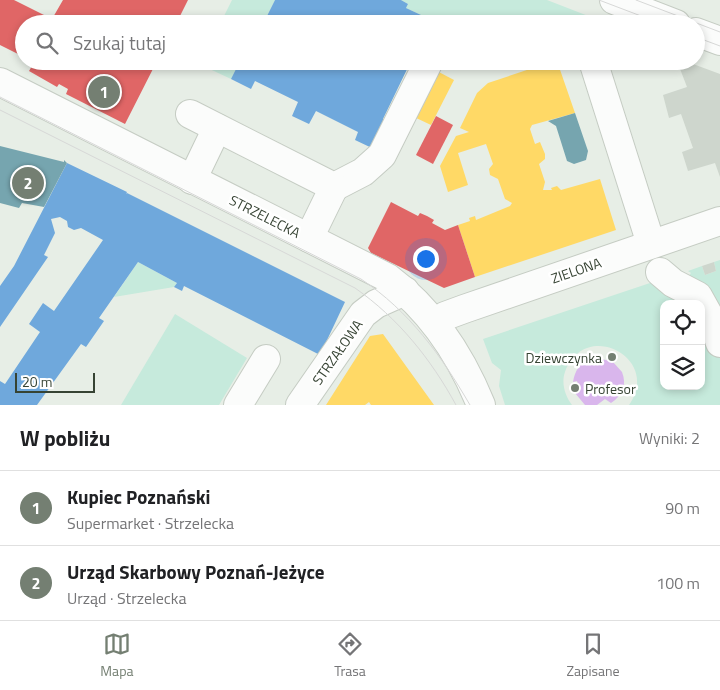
<!DOCTYPE html>
<html lang="pl">
<meta charset="utf-8">
<style>
:root{--surface:#fff;--page:#f2f2f2;--text:#202124;--muted:#757577;--line:#e0e0e0;--accent:#747f72}
body{margin:0;font-family:"Titillium Web",sans-serif;background:var(--page);color:var(--text)}
.controls{position:absolute;right:15px;bottom:15px;display:grid;overflow:hidden;border-radius:10px;box-shadow:0 2px 8px #0003}
.controls button{width:45px;height:45px;display:grid;place-items:center;padding:0;border:0;border-bottom:1px solid var(--line);background:var(--surface);color:var(--text);font:25px sans-serif}
.scale{position:absolute;left:15px;bottom:12px;width:80px;box-sizing:border-box;padding-left:5px;border:2px solid #364333;border-top:0;font-size:14px;line-height:18px;white-space:nowrap;color:#364333;-webkit-text-stroke:4px #fff;paint-order:stroke}
.you{position:absolute;left:425px;top:258px;width:18px;height:18px;margin:-12px;border:4px solid #fff;border-radius:50%;background:#1a73e8;box-shadow:0 0 0 8px #1a73e833}
.badge{display:grid;place-items:center;width:32px;height:32px;border-radius:50%;background:var(--accent);color:#fff;font-size:16px;font-weight:700}
.pin{position:absolute;translate:-50% -50%;border:2px solid #fff;box-shadow:0 1px 5px #0006}
.list{margin:0;padding:0;list-style:none}
h2{display:flex;justify-content:space-between;align-items:center;height:65px;margin:0;padding:0 20px;font-size:21px}
h2 small{font-size:16px;font-weight:400;color:var(--muted)}
.list li{display:grid;grid-template-columns:32px 1fr auto;gap:15px;align-items:center;box-sizing:border-box;height:75px;padding:0 20px;border-top:1px solid var(--line)}
.list b{display:block;font-size:19px;white-space:nowrap}
.list p{margin:0;font-size:16px;white-space:nowrap;color:var(--muted)}
.list em{font-size:16px;font-style:normal;color:var(--muted)}
.icon{flex:none;width:28px;height:28px;fill:none;stroke:currentColor;stroke-width:2;stroke-linecap:round;stroke-linejoin:round}
.map{position:relative;flex:none;width:720px;height:405px;overflow:hidden}
.search{position:absolute;background:var(--surface);box-shadow:0 2px 8px #0003;left:15px;right:15px;top:15px;height:55px;display:flex;align-items:center;gap:12px;box-sizing:border-box;padding:0 18px;border-radius:28px;color:var(--muted);font-size:19px}
.sheet{height:215px;background:var(--surface)}
nav{display:flex;justify-content:space-around;align-items:center;box-sizing:border-box;height:70px;border-top:1px solid var(--line);background:var(--surface);font-size:14px;color:var(--muted)}
nav a{display:grid;justify-items:center;gap:2px}
nav .on{color:var(--accent)}
.map>svg:first-child{display:block}
</style>
<div class="map">
<svg width="720" height="405" viewBox="0 0 720 405">
<rect width="100%" height="100%" fill="#e7eee6"/>
<!-- green -->
<g fill="#c6eadc" fill-rule="evenodd">
<polygon points="232,0 275,0 263,24 220,24"/>
<polygon points="401,0 547,0 596,19 580,24 439,24 406,8 408,4"/>
<polygon points="200,61 240,61 231,79 199,64"/>
<path d="M720,260v145h-91c33,-47 -44,-87 -64,-33 -4,11 0,24 7,33h-67l-6,-19 2,-16 -9,-7 -9,-24 176,-59 24,3 8,-10 -3,-2 14,-5 3,9 11,-4 -2,-9zM664,304h37v82h-37z"/>
<polygon points="138,262 177,283 174,287 114,297"/>
<polygon points="175,314 247,358 219,405 121,405"/>
</g>
<!-- water -->
<path fill="#d9b6ec" d="M590,357l-1,5 9,3 4,-6 11,3 9,10c5,13 1,23 -11,31l-6,-4 -8,6h-12l-10,-12 4,-1 -2,-11 -4,1c2,-12 7,-19 17,-25z"/>
<!-- homes -->
<g fill="#ffd966">
<polygon points="554,61 557,61 575,113 532,125 530,129 535,144 540,142 545,154 545,159 539,164 545,182 543,190 552,190 551,188 557,186 561,190 600,179 616,230 475,277 458,225 470,221 469,218 475,216 476,220 510,206 512,203 505,199 498,179 490,175 489,169 493,164 486,144 458,153 468,185 448,192 440,166 456,136 469,132 460,128 477,93 488,83"/>
<polygon points="435,70 454,80 431,125 412,116"/>
<polygon points="383,334 434,405 371,405 369,402 365,405 326,405 370,336"/>
</g>
<!-- shops -->
<g fill="#e06666">
<polygon points="0,0 14,0 52,19 63,0 188,0 176,24 24,24 24,57 0,45"/>
<polygon points="35,61 157,61 125,124 66,94 68,89 59,84 57,87 29,71"/>
<polygon points="436,116 453,125 433,164 416,155"/>
<polygon points="391,202 418,216 420,213 427,216 434,220 432,223 445,230 458,225 475,277 444,288 371,253 368,248"/>
</g>
<!-- schools -->
<g fill="#6fa8dc">
<polygon points="275,0 401,0 408,4 406,8 436,22 263,24"/>
<polygon points="240,61 411,61 383,119 387,121 374,149 355,140 358,132 316,111 309,124 292,116 298,102 255,81 251,89 231,79"/>
<polygon points="67,163 127,192 126,194 127,193 345,302 320,355 184,286 182,291 174,287 177,283 138,262 99,318 104,321 86,347 81,344 37,405 0,405 0,381 5,384 40,332 29,324 43,303 54,311 103,240 81,228 74,230 68,227 67,221 60,217 51,219 55,233 44,255 48,257 0,327 0,286 14,266"/>
</g>
<!-- public -->
<g fill="#76a5af">
<polygon points="575,113 588,151 586,160 574,164 567,161 556,126 548,121"/>
<polygon points="0,146 64,162 64,160 67,163 44,207 22,203 19,208 0,203"/>
</g>
<!-- building -->
<g fill="#ced6cd">
<polygon points="677,61 685,61 720,74 720,177 715,163 688,171 682,152 693,148 681,114 669,118 663,95 687,87"/>
<polygon points="714,262 716,271 705,275 702,266"/>
</g>
<g fill="none" stroke-linecap="round" stroke-linejoin="round">
<defs>
<g id="minor">
<polyline points="614,0 676,24"/>
<polyline points="696,32 720,41"/>
<polyline points="593,61 651,244"/>
<path d="M0,82l388,196c43,32 73,78 93,127"/>
<polyline points="190,114 334,187 363,172 382,155 429,61"/>
<polyline points="192,180 217,128"/>
<polyline points="309,238 334,187"/>
<polyline points="660,272 673,283 698,296 713,323 720,343"/>
<polyline points="435,323 445,316 464,309 720,221"/>
<polyline points="238,405 266,359"/>
<polyline points="300,405 363,314 376,304 405,291"/>
</g>
</defs>
<!-- minor casing -->
<use href="#minor" stroke="#c5ccc3" stroke-width="30"/>
<!-- minor -->
<use href="#minor" stroke="#fbfcfb" stroke-width="28"/>
<!-- tram -->
<g stroke="#d7d8d7" stroke-width="1">
<polyline points="599,0 662,24"/>
<polyline points="636,0 720,32"/>
<polyline points="696,37 720,46"/>
<path d="M0,97l361,182c48,32 80,76 109,126"/>
<path d="M0,110l355,178c43,30 76,71 101,117"/>
</g>
</g>
<!-- markers -->
<g fill="#747f72" stroke="#fff" stroke-width="2">
<circle cx="612" cy="357" r="5"/>
<circle cx="575" cy="388" r="5"/>
</g>
<g text-anchor="middle" dominant-baseline="central" stroke-width="5" stroke-linejoin="round" paint-order="stroke">
<!-- street labels -->
<g font-size="14" fill="#364333" stroke="#fff">
<text transform="translate(265 216) rotate(27)">STRZELECKA</text>
<text transform="translate(576 270) rotate(-19)">ZIELONA</text>
<text transform="translate(337 352) rotate(-55)">STRZAŁOWA</text>
</g>
<!-- poi labels -->
<g font-size="14" fill="#364333" stroke="#fff" text-anchor="end">
<text x="602" y="357">Dziewczynka</text>
<text x="585" y="388" text-anchor="start">Profesor</text>
</g>
</g>
</svg>
<div class="controls">
<button><svg class="icon" aria-label="locate" viewBox="0 0 24 24"><circle cx="12" cy="12" r="6"/><path d="M12 2v4M12 18v4M2 12h4M18 12h4"/></svg></button>
<button><svg class="icon" aria-label="layers" viewBox="0 0 24 24"><path d="M12 4l9 5-9 5-9-5zM3 14l9 5 9-5"/></svg></button>
</div>
<div class="scale">20 m</div>
<div class="you"></div>
<div class="pin badge" style="left:104px;top:92px">1</div>
<div class="pin badge" style="left:28px;top:183px">2</div>
<div class="search"><svg class="icon" aria-label="search" viewBox="0 0 24 24"><circle cx="10" cy="10" r="6"/><path d="M15 15l6 6"/></svg>Szukaj tutaj</div>
</div>
<section class="sheet">
<h2>W pobliżu<small>Wyniki: 2</small></h2>
<ul class="list">
<li><span class="badge">1</span><div><b>Kupiec Poznański</b><p>Supermarket · Strzelecka</p></div><em>90 m</em></li>
<li><span class="badge">2</span><div><b>Urząd Skarbowy Poznań-Jeżyce</b><p>Urząd · Strzelecka</p></div><em>100 m</em></li>
</ul>
</section>
<nav>
<a class="on"><svg class="icon" aria-label="map" viewBox="0 0 24 24"><path d="M3 6l6-2 6 2 6-2v14l-6 2-6-2-6 2zM9 4v14M15 6v14"/></svg>Mapa</a>
<a><svg class="icon" aria-label="directions" viewBox="0 0 24 24"><path d="M12 3l9 9-9 9-9-9zM9 14v-3h6M13 9l2 2-2 2"/></svg>Trasa</a>
<a><svg class="icon" aria-label="saved" viewBox="0 0 24 24"><path d="M7 4h10v16l-5-4-5 4z"/></svg>Zapisane</a>
</nav>
